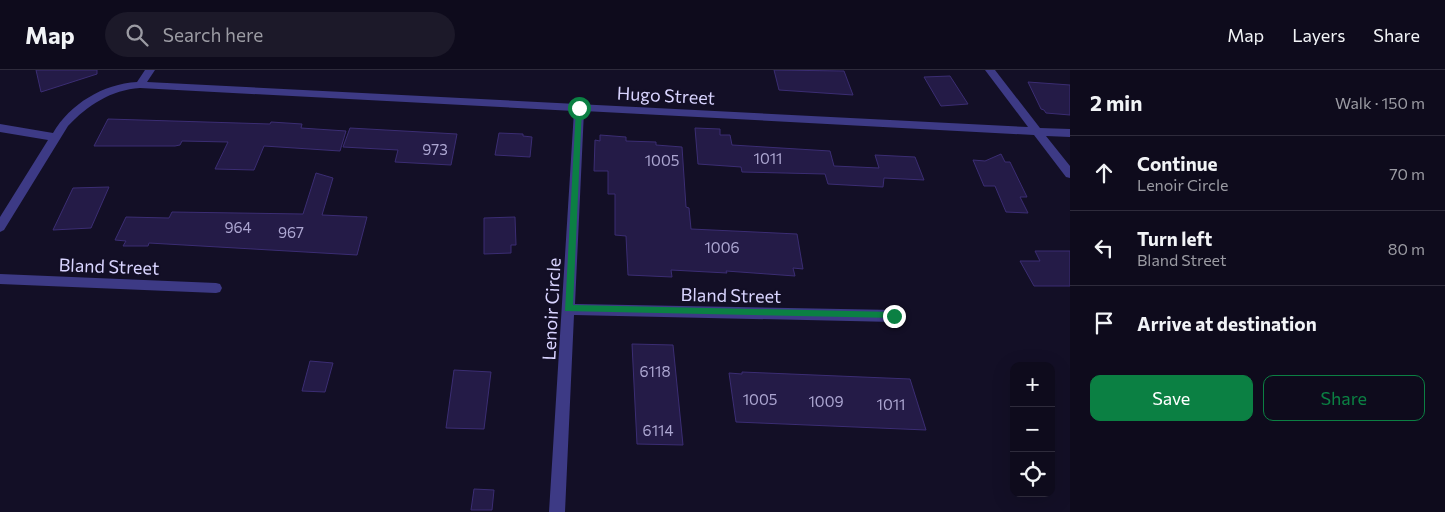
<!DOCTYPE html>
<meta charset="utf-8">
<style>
:root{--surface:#0e0b1c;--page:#1c1929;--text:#f1f3f6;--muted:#9b9ba3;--line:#2e2b3b;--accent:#0b8043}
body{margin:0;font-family:Commissioner,sans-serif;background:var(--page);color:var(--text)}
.controls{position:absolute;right:15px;bottom:15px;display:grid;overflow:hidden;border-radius:10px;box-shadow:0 5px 20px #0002}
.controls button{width:45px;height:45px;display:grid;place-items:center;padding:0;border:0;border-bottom:1px solid var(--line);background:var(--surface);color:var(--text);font:25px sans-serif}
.stop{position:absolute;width:15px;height:15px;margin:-11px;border:4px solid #0b8043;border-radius:50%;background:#fff}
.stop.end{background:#0b8043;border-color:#fff;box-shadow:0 1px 5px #0008}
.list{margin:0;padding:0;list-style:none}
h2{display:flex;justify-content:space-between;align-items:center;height:65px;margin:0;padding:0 20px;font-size:21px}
h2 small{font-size:16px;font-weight:400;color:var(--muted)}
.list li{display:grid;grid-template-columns:32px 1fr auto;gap:15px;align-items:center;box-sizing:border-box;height:75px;padding:0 20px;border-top:1px solid var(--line)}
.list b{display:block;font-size:19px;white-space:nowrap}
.list p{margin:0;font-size:16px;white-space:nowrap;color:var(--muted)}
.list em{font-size:16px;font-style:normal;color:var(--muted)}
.actions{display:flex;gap:10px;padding:15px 20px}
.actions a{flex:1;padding:11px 0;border:1px solid var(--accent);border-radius:10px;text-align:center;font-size:18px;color:var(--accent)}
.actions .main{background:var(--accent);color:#fff}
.icon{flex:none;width:28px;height:28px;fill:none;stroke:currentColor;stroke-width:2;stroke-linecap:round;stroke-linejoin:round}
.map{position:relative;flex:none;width:1070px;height:442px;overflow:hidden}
header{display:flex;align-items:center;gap:30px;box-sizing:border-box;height:70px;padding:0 25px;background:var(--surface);border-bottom:1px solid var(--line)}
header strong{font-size:24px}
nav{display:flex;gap:28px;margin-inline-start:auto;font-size:18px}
.search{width:350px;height:45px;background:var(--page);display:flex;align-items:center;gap:12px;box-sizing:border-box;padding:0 18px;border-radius:28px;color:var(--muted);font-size:19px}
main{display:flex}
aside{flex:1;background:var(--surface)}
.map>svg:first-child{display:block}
</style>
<header>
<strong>Map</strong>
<div class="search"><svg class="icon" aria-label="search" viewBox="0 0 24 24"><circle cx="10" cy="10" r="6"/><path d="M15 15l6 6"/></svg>Search here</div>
<nav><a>Map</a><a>Layers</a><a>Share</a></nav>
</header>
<main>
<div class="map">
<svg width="1070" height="442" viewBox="0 0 1070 442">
<rect width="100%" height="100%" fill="#130f26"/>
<!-- building -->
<g fill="#241b47" stroke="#3b2d73">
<polygon points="36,0 97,0 97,4 41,22"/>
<polygon points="774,0 844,1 853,25 779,20"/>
<polygon points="950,6 968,34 941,36 924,7"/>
<polygon points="1028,12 1070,15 1070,45 1046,43 1044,40 1041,39"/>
<polygon points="108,49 270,54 271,52 302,54 301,58 346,61 340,81 264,76 254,100 215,99 228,72 182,71 180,75 175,76 94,76"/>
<polygon points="350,58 457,64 451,95 395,92 398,80 343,77"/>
<polygon points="695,58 720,59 720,65 730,65 732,75 830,81 834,96 879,98 875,85 915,87 924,110 884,108 883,117 828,114 825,104 742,102 741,97 698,94"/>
<polygon points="499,63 523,64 523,66 532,67 530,87 495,85"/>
<polygon points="600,65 626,67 626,71 656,72 656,75 682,77 686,137 689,138 691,159 797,164 803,199 793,198 795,206 726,201 727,203 671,200 672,207 628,205 626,166 615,165 615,124 608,124 608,101 594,101 595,70 600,71"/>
<polygon points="1001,84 1005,92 1010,92 1027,127 1020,127 1028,143 1006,142 995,116 984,116 973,90 985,91"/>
<polygon points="316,103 333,108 322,145 367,147 357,185 149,173 148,176 123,176 126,171 115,170 126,147 169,148 172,142 303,144"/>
<polygon points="109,117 91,158 53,160 73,118"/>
<polygon points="515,147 516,175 511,175 511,183 484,184 484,148"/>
<polygon points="1035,181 1070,181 1070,216 1034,216 1020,191 1040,191"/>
<polygon points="632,274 673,275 683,375 637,374"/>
<polygon points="310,291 333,293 325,322 302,321"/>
<polygon points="454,300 491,302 484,359 446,358"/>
<polygon points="742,302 910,309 926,360 736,352 729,303 742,304"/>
<polygon points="474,419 494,420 492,440 471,440"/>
</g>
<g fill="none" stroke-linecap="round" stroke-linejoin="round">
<!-- minor -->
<g fill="#3d3a85" fill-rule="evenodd">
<path d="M145,0h10l-8,12 881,45 -43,-57h10l45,58 30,1v8l-24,-1 24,30v12l-4,-1 -32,-42 -450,-24 -9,193 319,6 5,2 1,4 -1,4 -5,2 -320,-7 -9,197h-16l25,-401 -434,-23c-29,2 -52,17 -72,38l-64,104 -4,2v-15l48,-77 -48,-8v-8l53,9c17,-29 50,-49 84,-51z"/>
<polygon points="0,204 216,213 220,214 222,218 220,222 216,223 0,214"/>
</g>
</g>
<!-- route -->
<polygon fill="#0b8043" points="579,36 582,38 573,235 894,242 896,243 896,248 565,241 576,38"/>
<g text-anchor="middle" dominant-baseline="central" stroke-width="4" stroke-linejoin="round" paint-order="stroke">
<!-- number labels -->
<g font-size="15" fill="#aca6d1">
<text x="435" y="79">973</text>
<text x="768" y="88">1011</text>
<text x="662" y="90">1005</text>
<text x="238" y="157">964</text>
<text x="291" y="162">967</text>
<text x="722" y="177">1006</text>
<text x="655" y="301">6118</text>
<text x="760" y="329">1005</text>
<text x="826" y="331">1009</text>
<text x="891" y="334">1011</text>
<text x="658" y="360">6114</text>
</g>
<!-- street labels -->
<g font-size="18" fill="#d9d4ff" stroke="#130f26">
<text transform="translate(666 25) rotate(3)">Hugo Street</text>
<text transform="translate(109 196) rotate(2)">Bland Street</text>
<text transform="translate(731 225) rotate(1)">Bland Street</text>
<text transform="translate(551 239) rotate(-87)">Lenoir Circle</text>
</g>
</g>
</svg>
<div class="controls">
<button>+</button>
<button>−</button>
<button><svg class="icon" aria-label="locate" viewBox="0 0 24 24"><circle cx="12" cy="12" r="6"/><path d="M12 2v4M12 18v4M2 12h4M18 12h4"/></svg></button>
</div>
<div class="stop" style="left:579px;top:38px"></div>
<div class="stop end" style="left:894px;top:246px"></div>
</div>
<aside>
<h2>2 min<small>Walk · 150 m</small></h2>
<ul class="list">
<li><svg class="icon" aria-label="ahead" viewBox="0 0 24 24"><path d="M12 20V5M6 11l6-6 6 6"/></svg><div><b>Continue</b><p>Lenoir Circle</p></div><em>70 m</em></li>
<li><svg class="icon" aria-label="left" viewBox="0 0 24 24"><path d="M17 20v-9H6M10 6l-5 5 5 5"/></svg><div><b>Turn left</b><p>Bland Street</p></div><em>80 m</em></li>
<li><svg class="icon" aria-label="arrive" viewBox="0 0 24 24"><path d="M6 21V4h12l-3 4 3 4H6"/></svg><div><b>Arrive at destination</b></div></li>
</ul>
<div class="actions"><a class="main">Save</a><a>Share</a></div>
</aside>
</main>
